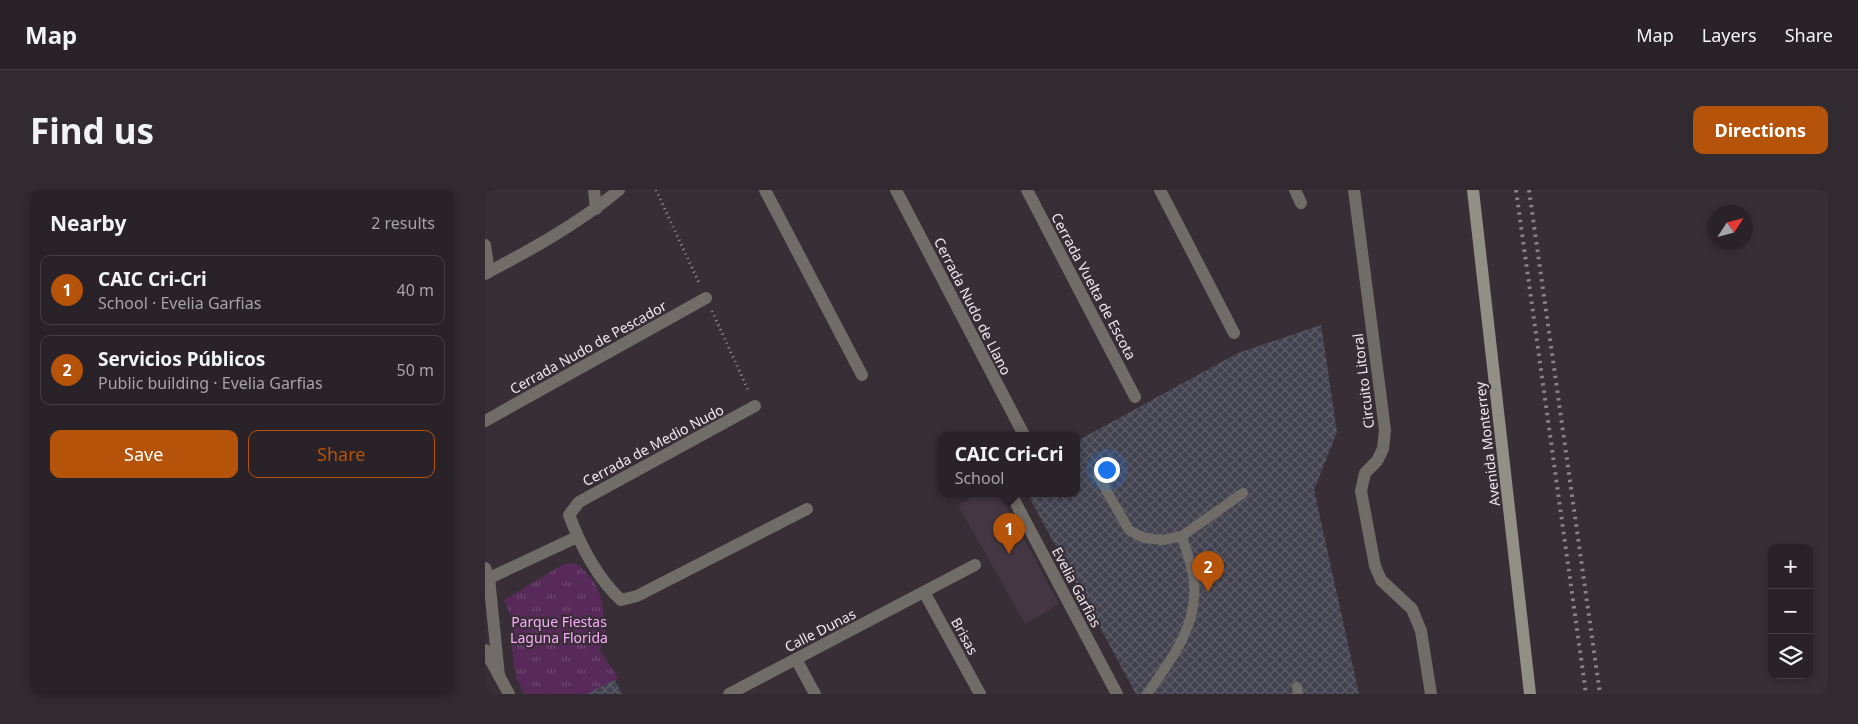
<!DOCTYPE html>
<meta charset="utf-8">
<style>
:root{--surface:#292228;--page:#312a30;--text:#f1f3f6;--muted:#a5a4a8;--line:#453f45;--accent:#b45309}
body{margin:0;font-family:"Noto Sans",sans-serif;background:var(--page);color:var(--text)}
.controls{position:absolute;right:15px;bottom:15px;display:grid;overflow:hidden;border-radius:10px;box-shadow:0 2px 8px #0003}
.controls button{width:45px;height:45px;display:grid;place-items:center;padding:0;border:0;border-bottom:1px solid var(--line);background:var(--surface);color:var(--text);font:25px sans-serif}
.compass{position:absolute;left:1223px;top:15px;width:45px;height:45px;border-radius:50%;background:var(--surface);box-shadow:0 2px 8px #0003;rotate:54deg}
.you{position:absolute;left:621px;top:279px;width:18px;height:18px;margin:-12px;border:4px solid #fff;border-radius:50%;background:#1a73e8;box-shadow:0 0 0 8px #1a73e833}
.badge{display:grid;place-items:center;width:32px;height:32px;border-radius:50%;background:var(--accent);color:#fff;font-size:16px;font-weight:700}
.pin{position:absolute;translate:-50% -41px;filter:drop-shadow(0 1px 2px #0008)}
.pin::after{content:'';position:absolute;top:26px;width:18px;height:15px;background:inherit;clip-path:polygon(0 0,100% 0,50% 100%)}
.popup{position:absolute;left:453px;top:242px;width:142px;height:65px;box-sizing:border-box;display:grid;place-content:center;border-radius:10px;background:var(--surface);filter:drop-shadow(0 1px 4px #0005);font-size:16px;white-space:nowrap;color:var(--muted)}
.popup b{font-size:19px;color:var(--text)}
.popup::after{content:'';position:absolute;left:50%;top:100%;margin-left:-10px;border:10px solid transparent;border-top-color:var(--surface)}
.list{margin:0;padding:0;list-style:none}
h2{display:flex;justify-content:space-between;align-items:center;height:65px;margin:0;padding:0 20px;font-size:21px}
h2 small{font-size:16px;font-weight:400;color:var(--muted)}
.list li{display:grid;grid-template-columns:32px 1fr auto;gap:15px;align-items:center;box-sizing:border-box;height:70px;margin:0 10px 10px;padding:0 10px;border:1px solid var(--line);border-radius:10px}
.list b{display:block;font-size:19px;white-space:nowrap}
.list p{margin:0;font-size:16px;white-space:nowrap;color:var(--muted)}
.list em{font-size:16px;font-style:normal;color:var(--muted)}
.actions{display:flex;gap:10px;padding:15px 20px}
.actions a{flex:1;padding:11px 0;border:1px solid var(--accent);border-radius:10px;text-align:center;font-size:18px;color:var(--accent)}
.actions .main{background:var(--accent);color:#fff}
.icon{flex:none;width:28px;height:28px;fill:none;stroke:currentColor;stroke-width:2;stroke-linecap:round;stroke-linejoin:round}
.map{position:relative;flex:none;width:1343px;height:504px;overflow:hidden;border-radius:10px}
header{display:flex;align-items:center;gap:30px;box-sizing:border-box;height:70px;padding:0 25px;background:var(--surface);border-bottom:1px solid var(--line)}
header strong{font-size:24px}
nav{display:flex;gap:28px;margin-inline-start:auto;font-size:18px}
.intro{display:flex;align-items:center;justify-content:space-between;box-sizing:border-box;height:120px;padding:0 30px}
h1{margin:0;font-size:35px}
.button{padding:12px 22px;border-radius:10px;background:var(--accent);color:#fff;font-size:18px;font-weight:700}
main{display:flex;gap:30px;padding:0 30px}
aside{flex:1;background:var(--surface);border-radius:10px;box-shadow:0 2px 8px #0003}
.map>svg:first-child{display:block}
</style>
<header>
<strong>Map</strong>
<nav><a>Map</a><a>Layers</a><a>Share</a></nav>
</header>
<div class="intro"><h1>Find us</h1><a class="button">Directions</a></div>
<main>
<aside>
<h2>Nearby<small>2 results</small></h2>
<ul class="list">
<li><span class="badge">1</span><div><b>CAIC Cri-Cri</b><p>School · Evelia Garfias</p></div><em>40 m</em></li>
<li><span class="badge">2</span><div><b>Servicios Públicos</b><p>Public building · Evelia Garfias</p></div><em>50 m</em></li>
</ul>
<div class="actions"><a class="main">Save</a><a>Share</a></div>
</aside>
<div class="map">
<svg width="1343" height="504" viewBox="0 0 1343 504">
<defs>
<pattern id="grass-tufts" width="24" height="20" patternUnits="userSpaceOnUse" patternTransform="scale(1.25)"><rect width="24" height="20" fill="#582a59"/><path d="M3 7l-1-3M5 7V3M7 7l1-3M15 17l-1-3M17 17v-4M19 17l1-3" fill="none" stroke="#704971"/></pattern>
<pattern id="building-cross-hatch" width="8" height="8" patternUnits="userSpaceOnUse" patternTransform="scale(1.25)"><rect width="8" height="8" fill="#42434f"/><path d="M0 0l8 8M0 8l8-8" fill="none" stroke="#5e5e69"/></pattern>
</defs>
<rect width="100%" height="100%" fill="#372e36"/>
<!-- built -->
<polygon fill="#443743" points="495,303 514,303 574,414 540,434 473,315"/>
<!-- grass -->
<path fill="url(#grass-tufts)" d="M90,373c32,23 27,45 31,80l-7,6 19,29 -31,16h-63l-8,-17 -4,-28 1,-28 -9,-21 60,-36z"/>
<!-- building -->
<g fill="url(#building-cross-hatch)">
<polygon points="836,135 852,242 829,300 874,504 651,504 542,303 592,303 592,251 753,163"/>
<polygon points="130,490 137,504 102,504 113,498"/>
</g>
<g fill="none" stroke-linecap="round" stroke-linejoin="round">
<!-- path -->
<g stroke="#999298" stroke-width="3" stroke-dasharray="1 4" stroke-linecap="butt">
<polyline points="171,0 215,95"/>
<polyline points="227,121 264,202"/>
</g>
<!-- lane -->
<g stroke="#706d68" stroke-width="10">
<polyline points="613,286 644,340 659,348 678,350 697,346 758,303"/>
<polyline points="812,497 813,504"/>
<path d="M662,504c24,-34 51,-68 47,-112 -1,-15 -8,-31 -12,-46"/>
</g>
<!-- street -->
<g stroke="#706d68" stroke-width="12">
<polyline points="109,0 111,19"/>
<polyline points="280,0 377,185"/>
<polyline points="411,0 539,245"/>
<polyline points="542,0 650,207"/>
<polyline points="675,0 749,143"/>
<polyline points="810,0 816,13"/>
<polyline points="869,0 900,240 898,259 892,271 880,283 876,301 890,376 896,390 927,419 936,441 946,504"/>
<polyline points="0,55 4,82"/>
<path d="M0,84c47,-25 93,-50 134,-84"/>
<path d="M270,216l-176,96 -10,13c11,29 28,63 52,85l16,-4 170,-87"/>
<polyline points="0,231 221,108"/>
<polyline points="526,304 632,504"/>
<polyline points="0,378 4,388 14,486"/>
<polyline points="0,390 92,347"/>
<polyline points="439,402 495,504"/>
<polyline points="0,460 24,504"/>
<polyline points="311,469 330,504"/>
<polyline points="244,504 490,375"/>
</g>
<!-- secondary -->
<polyline stroke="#928f86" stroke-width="12" points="988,0 1045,504"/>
<!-- rail -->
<g stroke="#8b838a" stroke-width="4" stroke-dasharray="2.5 5" stroke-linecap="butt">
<polyline points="1031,0 1101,504"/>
<polyline points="1044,0 1115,504"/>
</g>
</g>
<g text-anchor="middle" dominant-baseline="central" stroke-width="4.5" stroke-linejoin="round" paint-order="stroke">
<!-- street labels -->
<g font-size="14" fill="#efe9ee" stroke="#372e36">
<text transform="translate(609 96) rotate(62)">Cerrada Vuelta de Escota</text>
<text transform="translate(488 116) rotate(63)">Cerrada Nudo de Llano</text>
<text transform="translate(103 157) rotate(-29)">Cerrada Nudo de Pescador</text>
<text transform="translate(878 191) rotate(-97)">Circuito Litoral</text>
<text transform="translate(1002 254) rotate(-97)">Avenida Monterrey</text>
<text transform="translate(168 255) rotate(-28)">Cerrada de Medio Nudo</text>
<text transform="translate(592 397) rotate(62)">Evelia Garfias</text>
<text transform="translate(335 440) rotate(-27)">Calle Dunas</text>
<text transform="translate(480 446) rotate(61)">Brisas</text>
</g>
<!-- park labels -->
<g font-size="14" fill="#feacfc" stroke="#372e36">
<text x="74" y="431">Parque Fiestas<tspan x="74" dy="16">Laguna Florida</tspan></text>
</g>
</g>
</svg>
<div class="controls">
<button>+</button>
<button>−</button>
<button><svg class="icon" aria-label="layers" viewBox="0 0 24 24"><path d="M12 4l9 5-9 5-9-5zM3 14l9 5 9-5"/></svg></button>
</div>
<svg class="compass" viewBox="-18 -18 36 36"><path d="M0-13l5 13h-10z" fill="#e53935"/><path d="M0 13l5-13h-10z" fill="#a5a4a8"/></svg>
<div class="you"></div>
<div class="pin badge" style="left:524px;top:364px">1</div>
<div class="popup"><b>CAIC Cri-Cri</b>School</div>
<div class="pin badge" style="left:723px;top:402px">2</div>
</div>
</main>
